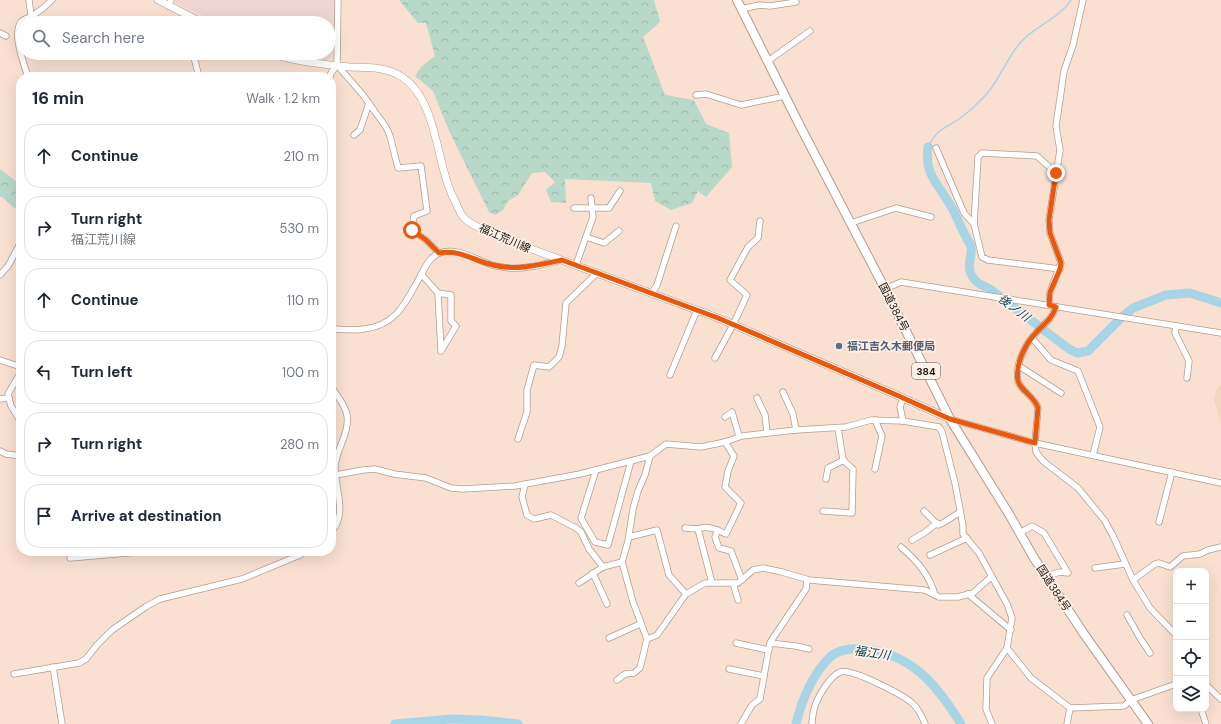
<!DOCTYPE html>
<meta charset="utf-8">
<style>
:root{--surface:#fff;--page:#f2f2f3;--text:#1f2937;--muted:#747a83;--line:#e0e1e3}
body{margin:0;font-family:"DM Sans","Noto Sans JP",sans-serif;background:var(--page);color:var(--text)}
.controls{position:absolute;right:12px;bottom:12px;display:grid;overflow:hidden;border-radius:8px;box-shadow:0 4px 16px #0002}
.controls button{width:36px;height:36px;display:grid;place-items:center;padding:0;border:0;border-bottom:1px solid var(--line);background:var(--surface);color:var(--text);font:20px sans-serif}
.stop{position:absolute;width:12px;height:12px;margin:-9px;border:3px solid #ea580c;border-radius:50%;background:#fff}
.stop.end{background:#ea580c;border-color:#fff;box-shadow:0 1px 4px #0008}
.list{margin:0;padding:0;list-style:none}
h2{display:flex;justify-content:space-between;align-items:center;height:52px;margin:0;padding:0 16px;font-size:17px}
h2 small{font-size:13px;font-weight:400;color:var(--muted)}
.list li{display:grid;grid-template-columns:26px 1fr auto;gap:12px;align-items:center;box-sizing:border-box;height:64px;margin:0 8px 8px;padding:0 8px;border:1px solid var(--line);border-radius:16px}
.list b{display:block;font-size:15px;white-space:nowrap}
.list p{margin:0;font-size:13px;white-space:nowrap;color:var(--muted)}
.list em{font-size:13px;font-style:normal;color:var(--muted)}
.icon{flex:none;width:22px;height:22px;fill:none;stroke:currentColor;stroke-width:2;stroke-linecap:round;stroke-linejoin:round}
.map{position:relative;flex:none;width:1221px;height:724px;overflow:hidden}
.search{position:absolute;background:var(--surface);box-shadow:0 4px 16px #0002;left:16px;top:16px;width:320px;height:44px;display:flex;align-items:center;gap:10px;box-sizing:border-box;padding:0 14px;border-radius:22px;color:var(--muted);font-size:15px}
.panel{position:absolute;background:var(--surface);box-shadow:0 4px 16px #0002;left:16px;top:72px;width:320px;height:484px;border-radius:16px}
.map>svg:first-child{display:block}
</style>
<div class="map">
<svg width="1221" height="724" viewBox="0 0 1221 724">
<defs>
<pattern id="forest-crowns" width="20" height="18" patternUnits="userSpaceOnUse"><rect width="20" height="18" fill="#b8d8c8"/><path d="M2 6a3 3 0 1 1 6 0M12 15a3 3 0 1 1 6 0" fill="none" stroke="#9eb8ab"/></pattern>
</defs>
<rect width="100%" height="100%" fill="#f9e0d1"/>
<!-- built -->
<polygon fill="#f4d5c1" points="1221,383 1221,422 1214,401 1216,391"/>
<!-- medical -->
<polygon fill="#efd5d3" points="176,0 336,0 332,54 330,58 325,60 293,53 329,53 329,23 219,23 175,3"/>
<!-- forest -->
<g fill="url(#forest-crowns)">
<polygon points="399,0 654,0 660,22 643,37 665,95 694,100 706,124 729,133 732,167 706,197 698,191 692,203 671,210 655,201 651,183 565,179 566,203 551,202 546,190 555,182 545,172 532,173 518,195 508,201 503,210 495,215 489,212 450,133 433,91 415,76 422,66 435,56 426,23 418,23"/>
<polygon points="0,169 21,185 21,206 14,208 2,197 0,197"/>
</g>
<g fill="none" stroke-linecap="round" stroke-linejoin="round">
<!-- stream -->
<path stroke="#a8d5e6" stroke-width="1.5" d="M928,147c9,-18 16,-18 31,-28 9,-6 18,-15 25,-22 15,-15 22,-38 36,-54 14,-17 38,-23 51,-43"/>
<!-- river -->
<g stroke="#a8d5e6" stroke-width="9">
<path d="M928,147c-4,26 9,36 21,56 6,9 10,20 15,30 2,4 6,10 7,14 2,9 -5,16 0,27 4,9 11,11 19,15l79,60 8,4 11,-2 35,-35 10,-8 33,-13 24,-2 31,10"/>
<polyline points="395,724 451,719 482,720 518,724"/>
<path d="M796,724c6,-25 15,-48 34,-67 8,-7 21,-9 31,-8 50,3 76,36 100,75"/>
</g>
<defs>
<g id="minor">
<polyline points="29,0 31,16"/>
<polyline points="168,6 171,0"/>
<polyline points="741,9 760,5 770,6 796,2"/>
<polyline points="189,23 190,17"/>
<polyline points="0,33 6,36"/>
<polyline points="193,53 199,77"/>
<polyline points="768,61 810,31"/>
<polyline points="337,65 363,95 386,127 390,136 398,168 421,166 427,211 414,216 412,230 426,240 439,253"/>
<path d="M28,77c-4,-13 -16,-43 -7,-55 2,-3 8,-4 11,-6 8,-5 14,-10 20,-16"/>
<polyline points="330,77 331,73 337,65 338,0"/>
<polyline points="696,95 706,94 741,105 785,96"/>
<polyline points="354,135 360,130 369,103"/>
<polyline points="936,148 964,213 974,224"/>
<polyline points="1056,173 1037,156 982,153 978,157 974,224 982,257 988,260 1060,269"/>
<polyline points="574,208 609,208 620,191"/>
<polyline points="851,223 896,208 931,217"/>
<polyline points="586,237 604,243 619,231"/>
<polyline points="576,265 593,217 591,198"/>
<polyline points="421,274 438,293 441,351 456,326 451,321 451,295 438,293"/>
<polyline points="0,275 8,266 21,242"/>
<polyline points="885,289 901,282 1221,333"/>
<polyline points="652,293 657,285 676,226"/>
<polyline points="1049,305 1050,292 1061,263 1050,233 1049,220 1060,150 1056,126 1064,71 1073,45 1083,0"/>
<path d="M1056,307c-5,14 -13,17 -22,28 -10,11 -19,31 -16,46 2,9 17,16 20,27l-3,35 1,9 7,9 35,27 27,33 9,17 19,42 17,28 26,27"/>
<polyline points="1176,326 1175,333 1189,361 1187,378"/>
<path d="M331,329c11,0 23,2 33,0 34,-4 42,-28 57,-54 4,-8 8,-16 16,-21 19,-9 38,6 55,11 6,2 13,2 18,3 17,1 35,-4 51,-8"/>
<polyline points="1032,338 1051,360 1078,371 1100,427 1093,455"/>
<polyline points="715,358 733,325 747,295 730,280 748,247 758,238 760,221"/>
<polyline points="0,360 21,367"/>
<polyline points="1019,366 1061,393"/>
<polyline points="21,372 8,394 11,406 21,422"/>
<polyline points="670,375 697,310"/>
<path d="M331,386c5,9 14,18 16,29 3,19 -12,35 -12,53 0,22 13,46 -4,64"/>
<polyline points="783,392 793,414 796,430"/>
<polyline points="757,398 765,415 767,433"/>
<polyline points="903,398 900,407 903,421"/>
<polyline points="0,399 9,398"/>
<polyline points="725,417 732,412 739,436"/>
<polyline points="950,419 1035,443 1221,483"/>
<polyline points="518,439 527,412 527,390 534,365 549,367 559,357 562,346 566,303 597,273"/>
<polyline points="0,451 6,454 21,456"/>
<polyline points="875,469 882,436 875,420"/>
<polyline points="596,470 581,518 595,542 608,545 631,461"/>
<polyline points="336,475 363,470 375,469 394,474 426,478 451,488 463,489 515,486 580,474 650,456 666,444 701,447 725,442 742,436 796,430 846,427 871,420 903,421 939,427 942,432 955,483 963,526 963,534 979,553 1007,604 1012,618 1007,648 987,678 986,709 992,724"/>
<polyline points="826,479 828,468 844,460"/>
<polyline points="525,484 522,497 527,515 534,519 551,515 576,528 581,532 589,549 603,567 622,562 633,602 647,639 640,668 634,673 625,674 617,680"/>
<polyline points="823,511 852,513 853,469 843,460 838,428"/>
<polyline points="924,511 938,525 943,523 960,512"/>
<polyline points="1159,522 1172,472"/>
<polyline points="685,528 698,529"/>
<polyline points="718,530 715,537 719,548 731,551 742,580"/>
<polyline points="1020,533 1032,526 1044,533 1068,573 1060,572 1046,576"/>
<polyline points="629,537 657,530 669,575 686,594"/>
<polyline points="912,540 924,533 937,523"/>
<path d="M901,547c16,14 28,27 34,48"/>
<polyline points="930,555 967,538"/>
<polyline points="70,558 151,551"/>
<polyline points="622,562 628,541 633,509 638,491 645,475 650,456"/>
<polyline points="1095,568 1125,564"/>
<polyline points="593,573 607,604"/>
<polyline points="1133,580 1155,564 1159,563 1170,567 1183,556 1200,554 1208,550 1221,547"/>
<polyline points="579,583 603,567"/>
<path d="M712,583l-14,-54c10,-4 19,1 28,5l15,-31 -16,-16 3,-16 6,-15 -9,-14"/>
<polyline points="733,583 738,600"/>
<polyline points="968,594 1011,630"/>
<polyline points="1127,615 1140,638 1150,653"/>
<polyline points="609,638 640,624"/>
<polyline points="647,639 657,635 686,594 705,583 738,583 753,570 763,568 782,572 809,580 925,590 939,597 958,597 973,593 991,577"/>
<polyline points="736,643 768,650"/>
<polyline points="770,643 796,646 809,649"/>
<polyline points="1007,648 1031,678 1070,708 1124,706 1131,700 1176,684"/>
<polyline points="53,667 62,724"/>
<polyline points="729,669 764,676"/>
<polyline points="14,674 79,663 86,659 97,645 112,630 147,606 160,599 242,579 300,555 306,551"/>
<polyline points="1206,685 1221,699"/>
<polyline points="1201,709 1206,724"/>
<polyline points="741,724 752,705 760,699 768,653 771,641 806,589 807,580"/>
<path d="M812,724c0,-5 1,-10 2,-15 3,-11 15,-32 26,-37 12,-4 63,23 72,31 7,6 10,13 13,21"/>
<polyline points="1067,724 1070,708"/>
</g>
<g id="major">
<polyline points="158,0 203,23"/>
<path d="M271,53c24,9 52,11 78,14 17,1 37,-1 53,10 37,24 33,89 54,126 2,5 5,12 9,16 5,5 19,11 26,15l227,84 174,75 58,26"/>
</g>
<polyline id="highway" points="737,0 800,126 885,289 950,419 1009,514 1034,558 1084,634 1148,724"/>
</defs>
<!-- minor casing -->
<use href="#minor" stroke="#b49d8f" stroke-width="7"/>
<!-- major casing -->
<use href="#major" stroke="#b49d8f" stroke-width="8"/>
<!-- highway casing -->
<use href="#highway" stroke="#b49d8f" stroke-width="10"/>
<!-- minor -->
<use href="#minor" stroke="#fff" stroke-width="5.5"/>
<!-- major -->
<use href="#major" stroke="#fff" stroke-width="7"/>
<!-- highway -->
<use href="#highway" stroke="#fff" stroke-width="8"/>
</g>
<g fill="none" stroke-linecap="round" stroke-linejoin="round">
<!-- route -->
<path stroke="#ea580c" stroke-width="5" d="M412,230l14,10 13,13c21,-4 35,8 54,12 23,6 46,0 69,-5l156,58 174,75 58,26 85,24 3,-35c-3,-11 -18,-18 -20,-27 -3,-15 6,-35 16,-46 9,-11 17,-14 22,-28l-7,-2 1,-13 10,-23 1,-6 -11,-30 -1,-13 7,-47"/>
</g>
<!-- markers -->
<circle fill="#5c6f8a" stroke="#fff0e7" stroke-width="1.5" cx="839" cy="346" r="4"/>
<g text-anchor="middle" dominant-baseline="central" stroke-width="3.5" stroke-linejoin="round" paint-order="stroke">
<!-- shield labels -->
<rect fill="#fff0e7" stroke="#615650" stroke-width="1" x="912" y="363" width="28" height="16" rx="3"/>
<g font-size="10" font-weight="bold" fill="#1d140f">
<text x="926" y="371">384</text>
</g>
<!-- street labels -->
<g font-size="11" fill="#1d140f" stroke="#fff0e7">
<text transform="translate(505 238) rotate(24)">福江荒川線</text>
<text transform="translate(894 307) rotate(63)">国道384号</text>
<text transform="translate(1054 588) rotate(57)">国道384号</text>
</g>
<!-- service labels -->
<g font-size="11" font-weight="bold" fill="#4e5e75" stroke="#fff0e7" text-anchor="start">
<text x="847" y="346">福江吉久木郵便局</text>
</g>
<!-- water labels -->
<g font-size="12" font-style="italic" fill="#004153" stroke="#fff0e7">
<text transform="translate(1014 308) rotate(37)">後ノ川</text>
<text transform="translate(872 653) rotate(8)">福江川</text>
</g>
</g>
</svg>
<div class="controls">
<button>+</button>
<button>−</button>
<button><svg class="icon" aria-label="locate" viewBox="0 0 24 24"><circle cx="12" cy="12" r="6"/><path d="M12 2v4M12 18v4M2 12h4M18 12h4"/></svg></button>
<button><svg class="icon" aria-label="layers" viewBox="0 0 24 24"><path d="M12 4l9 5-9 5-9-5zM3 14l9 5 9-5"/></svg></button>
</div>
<div class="stop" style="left:412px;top:230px"></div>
<div class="stop end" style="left:1056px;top:173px"></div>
<div class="search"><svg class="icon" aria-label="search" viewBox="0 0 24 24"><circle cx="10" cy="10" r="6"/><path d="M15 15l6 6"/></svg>Search here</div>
<section class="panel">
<h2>16 min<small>Walk · 1.2 km</small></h2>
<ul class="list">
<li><svg class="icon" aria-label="ahead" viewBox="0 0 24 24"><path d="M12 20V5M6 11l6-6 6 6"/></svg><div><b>Continue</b></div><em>210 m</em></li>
<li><svg class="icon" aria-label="right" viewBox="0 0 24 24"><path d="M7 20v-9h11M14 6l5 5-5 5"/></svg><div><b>Turn right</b><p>福江荒川線</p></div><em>530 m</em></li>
<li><svg class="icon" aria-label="ahead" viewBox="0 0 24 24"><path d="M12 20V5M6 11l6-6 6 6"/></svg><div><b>Continue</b></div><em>110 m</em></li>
<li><svg class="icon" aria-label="left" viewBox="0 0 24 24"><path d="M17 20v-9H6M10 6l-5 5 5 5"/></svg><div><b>Turn left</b></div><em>100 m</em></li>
<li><svg class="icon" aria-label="right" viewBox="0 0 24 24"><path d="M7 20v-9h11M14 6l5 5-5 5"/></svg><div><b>Turn right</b></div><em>280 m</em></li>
<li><svg class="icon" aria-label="arrive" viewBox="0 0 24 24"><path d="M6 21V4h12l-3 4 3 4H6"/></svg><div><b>Arrive at destination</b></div></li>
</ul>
</section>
</div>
